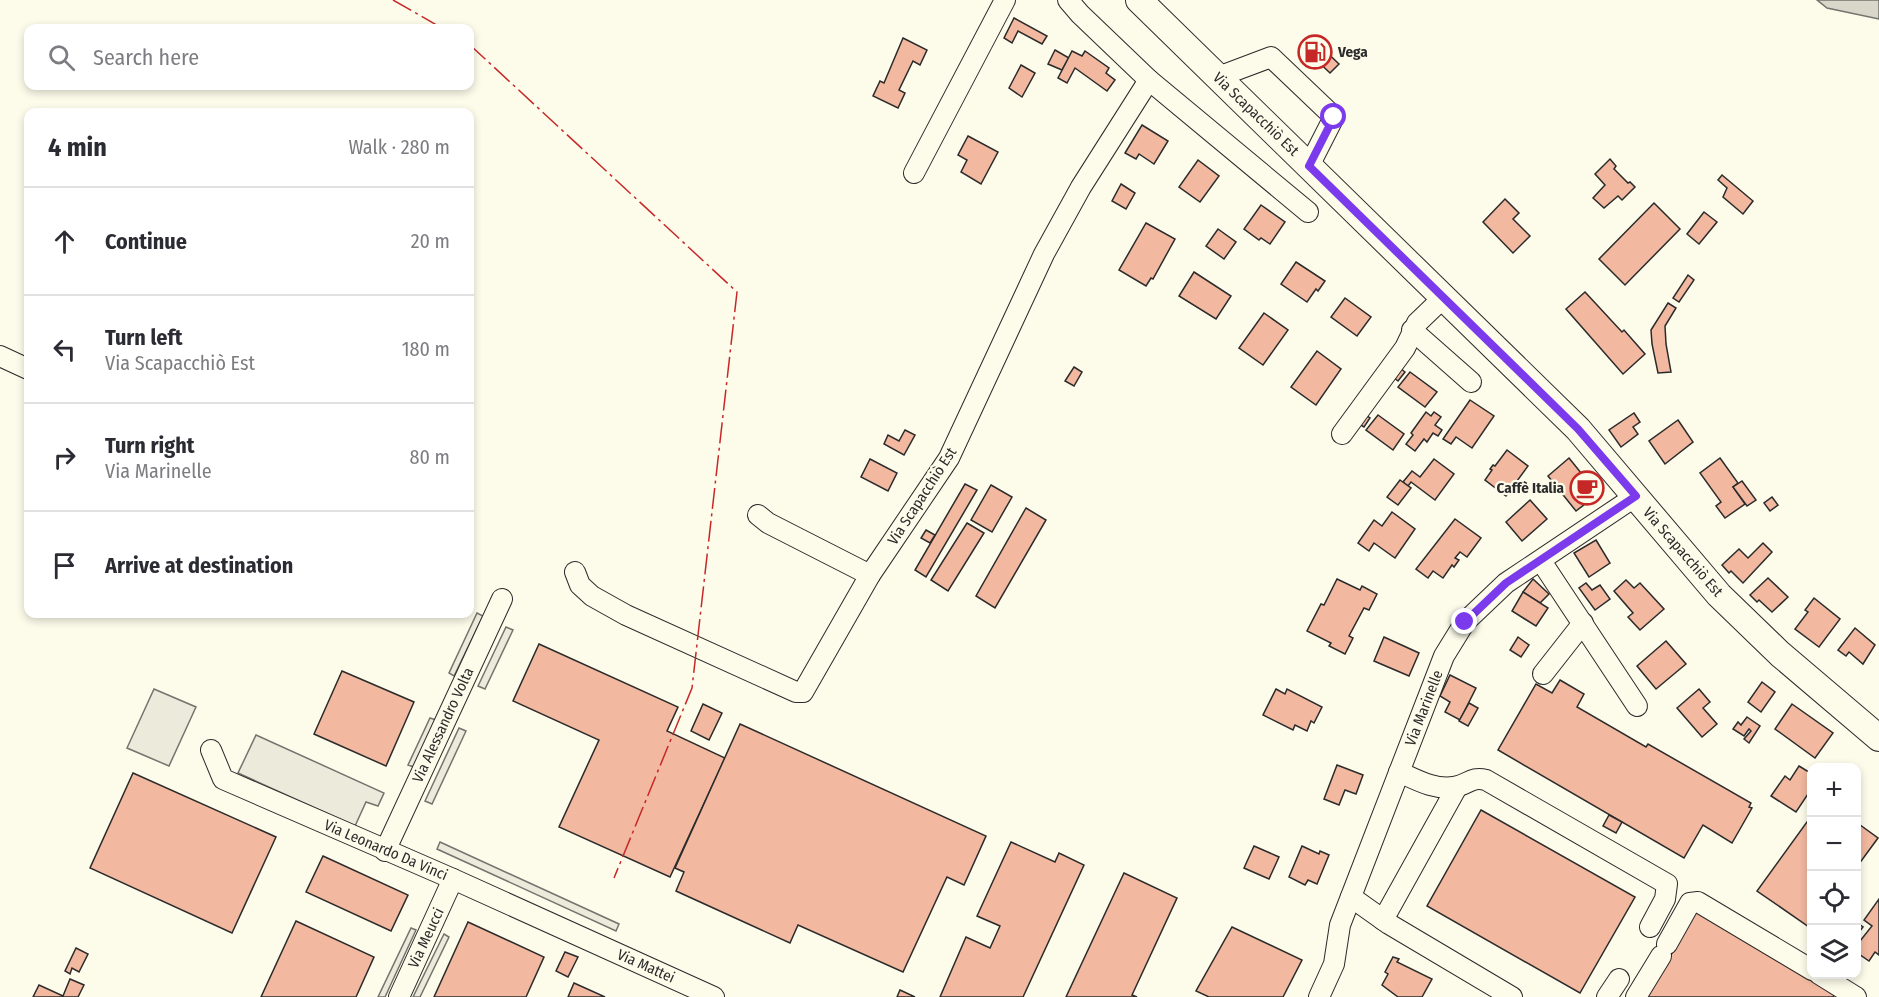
<!DOCTYPE html>
<meta charset="utf-8">
<style>
:root{--surface:#fff;--page:#f2f2f3;--text:#2b2b33;--muted:#7c7c81;--line:#e1e1e2}
body{margin:0;font-family:"Fira Sans Condensed",sans-serif;background:var(--page);color:var(--text)}
.controls{position:absolute;right:18px;bottom:18px;display:grid;overflow:hidden;border-radius:12px;box-shadow:0 3px 9px #0003}
.controls button{width:54px;height:54px;display:grid;place-items:center;padding:0;border:0;border-bottom:2px solid var(--line);background:var(--surface);color:var(--text);font:30px sans-serif}
.stop{position:absolute;width:18px;height:18px;margin:-14px;border:4px solid #7c3aed;border-radius:50%;background:#fff}
.stop.end{background:#7c3aed;border-color:#fff;box-shadow:0 2px 6px #0008}
.list{margin:0;padding:0;list-style:none}
h2{display:flex;justify-content:space-between;align-items:center;height:78px;margin:0;padding:0 24px;font-size:26px}
h2 small{font-size:20px;font-weight:400;color:var(--muted)}
.list li{display:grid;grid-template-columns:39px 1fr auto;gap:18px;align-items:center;box-sizing:border-box;height:108px;padding:0 24px;border-top:2px solid var(--line)}
.list b{display:block;font-size:22px;white-space:nowrap}
.list p{margin:0;font-size:20px;white-space:nowrap;color:var(--muted)}
.list em{font-size:20px;font-style:normal;color:var(--muted)}
.icon{flex:none;width:33px;height:33px;fill:none;stroke:currentColor;stroke-width:2;stroke-linecap:round;stroke-linejoin:round}
.map{position:relative;flex:none;width:1879px;height:997px;overflow:hidden}
.search{position:absolute;background:var(--surface);box-shadow:0 3px 9px #0003;left:24px;top:24px;width:450px;height:66px;display:flex;align-items:center;gap:15px;box-sizing:border-box;padding:0 21px;border-radius:12px;color:var(--muted);font-size:22px}
.panel{position:absolute;background:var(--surface);box-shadow:0 3px 9px #0003;left:24px;top:108px;width:450px;height:510px;border-radius:12px}
.map>svg:first-child{display:block}
</style>
<div class="map">
<svg width="1879" height="997" viewBox="0 0 1879 997">
<rect width="100%" height="100%" fill="#fdfbea"/>
<!-- parking -->
<g fill="#eceadb" stroke="#74746e" stroke-width="1.5">
<polygon points="477,613 483,616 454,676 449,673"/>
<polygon points="506,627 513,630 485,689 478,686"/>
<polygon points="154,689 196,707 169,766 127,748"/>
<polygon points="430,718 436,720 414,767 408,765"/>
<polygon points="459,728 466,731 432,804 425,801"/>
<polygon points="256,735 384,793 378,806 366,802 355,826 238,773"/>
<polygon points="440,842 619,924 616,931 437,849"/>
<polygon points="411,928 416,930 385,997 378,997"/>
<polygon points="444,934 449,937 420,997 413,997"/>
</g>
<!-- water -->
<polygon fill="#d8d7c9" stroke="#74746e" stroke-width="1.5" points="1817,0 1879,0 1879,19 1827,8"/>
<!-- building -->
<g fill="#f2b8a0" stroke="#2b2b2b" stroke-width="1.5">
<polygon points="1014,18 1047,36 1042,44 1018,31 1012,43 1004,38"/>
<polygon points="903,38 927,50 920,65 913,61 899,90 905,93 898,108 873,96 880,81 884,83"/>
<polygon points="1315,41 1339,64 1330,73 1306,50"/>
<polygon points="1055,50 1069,58 1062,70 1048,64"/>
<polygon points="1072,51 1082,56 1085,51 1109,68 1106,73 1115,80 1107,91 1075,68 1067,83 1058,78"/>
<polygon points="1021,65 1035,73 1022,97 1009,88"/>
<polygon points="1142,125 1168,141 1154,164 1139,154 1136,159 1125,153"/>
<polygon points="968,136 998,152 981,184 961,172 967,160 958,155"/>
<polygon points="1610,159 1616,166 1614,169 1628,183 1630,182 1635,187 1622,200 1618,196 1604,208 1593,198 1605,185 1595,174"/>
<polygon points="1198,160 1219,176 1200,202 1179,187"/>
<polygon points="1722,175 1753,201 1743,214 1723,197 1727,188 1718,180"/>
<polygon points="1121,184 1135,193 1126,209 1112,201"/>
<polygon points="1505,199 1519,213 1513,219 1530,236 1513,253 1483,222"/>
<polygon points="1654,203 1680,229 1625,285 1599,259"/>
<polygon points="1261,205 1285,222 1270,244 1261,238 1259,240 1244,229"/>
<polygon points="1704,212 1717,222 1699,244 1687,234"/>
<polygon points="1146,223 1175,239 1153,279 1151,278 1146,286 1119,270"/>
<polygon points="1218,229 1236,242 1224,259 1206,246"/>
<polygon points="1296,262 1325,281 1318,291 1316,289 1307,302 1281,284"/>
<polygon points="1194,272 1231,296 1216,319 1179,296"/>
<polygon points="1688,275 1694,280 1679,302 1673,298"/>
<polygon points="1585,292 1622,332 1624,330 1645,354 1623,374 1566,309"/>
<polygon points="1345,298 1371,317 1357,336 1331,317"/>
<polygon points="1668,303 1676,308 1665,326 1666,344 1671,372 1658,373 1652,344 1651,330"/>
<polygon points="1264,313 1288,330 1263,365 1239,348"/>
<polygon points="1317,351 1341,369 1316,405 1291,387"/>
<polygon points="1074,367 1082,372 1074,386 1065,381"/>
<polygon points="1400,368 1405,372 1398,381 1393,377"/>
<polygon points="1410,372 1437,392 1425,407 1398,387"/>
<polygon points="1470,400 1494,416 1472,448 1456,437 1451,444 1443,439"/>
<polygon points="1426,412 1431,416 1434,412 1441,417 1435,425 1442,430 1438,436 1433,433 1427,442 1424,439 1415,451 1406,444 1413,435 1411,433"/>
<polygon points="1634,413 1640,422 1633,427 1638,434 1621,447 1609,430"/>
<polygon points="1366,415 1370,418 1364,427 1359,424"/>
<polygon points="1378,415 1404,434 1393,450 1366,430"/>
<polygon points="1678,420 1693,442 1665,464 1649,441"/>
<polygon points="905,430 915,435 904,455 884,444 888,435 899,441"/>
<polygon points="1507,450 1528,466 1506,496 1485,480 1492,470 1490,469 1493,465 1495,466"/>
<polygon points="1569,458 1598,494 1576,511 1548,476"/>
<polygon points="1720,458 1738,483 1733,487 1745,504 1725,518 1716,506 1721,502 1700,473"/>
<polygon points="870,459 897,473 888,491 861,477"/>
<polygon points="1434,459 1454,474 1435,500 1411,482 1408,486 1403,482 1412,471 1420,477"/>
<polygon points="1400,480 1411,488 1398,505 1387,497"/>
<polygon points="1742,481 1756,500 1747,506 1733,487"/>
<polygon points="965,484 977,490 926,577 915,570"/>
<polygon points="991,485 1012,497 992,532 971,520"/>
<polygon points="1772,497 1778,505 1770,511 1764,503"/>
<polygon points="1530,500 1547,519 1522,541 1506,522"/>
<polygon points="1026,508 1046,520 995,608 976,596"/>
<polygon points="1392,512 1415,529 1395,558 1374,543 1369,551 1358,543 1374,520 1382,526"/>
<polygon points="1455,519 1481,538 1467,557 1460,552 1455,558 1459,560 1454,567 1452,565 1443,578 1433,571 1428,578 1416,569"/>
<polygon points="967,523 984,533 948,591 931,580"/>
<polygon points="926,530 935,535 930,543 921,538"/>
<polygon points="1596,540 1610,563 1589,577 1574,553"/>
<polygon points="1763,543 1772,552 1743,583 1731,571 1729,573 1722,565 1739,549 1748,558"/>
<polygon points="1768,578 1788,597 1772,612 1759,600 1757,602 1750,595"/>
<polygon points="1337,579 1360,590 1362,586 1377,594 1369,610 1364,608 1349,636 1353,638 1345,654 1329,646 1331,643 1307,631 1321,604 1324,605"/>
<polygon points="1533,579 1549,594 1540,603 1523,592"/>
<polygon points="1626,580 1634,588 1640,583 1664,609 1640,630 1628,617 1633,613 1614,591"/>
<polygon points="1586,583 1592,590 1600,585 1610,599 1595,610 1579,588"/>
<polygon points="1523,592 1548,608 1536,626 1512,611"/>
<polygon points="1814,598 1840,619 1819,647 1795,629 1808,612 1805,610"/>
<polygon points="1855,628 1875,645 1863,664 1849,652 1846,656 1838,650"/>
<polygon points="1384,637 1419,653 1409,676 1374,661"/>
<polygon points="1518,637 1529,645 1521,657 1510,650"/>
<polygon points="1666,641 1686,664 1656,689 1637,666"/>
<polygon points="539,644 678,707 667,731 725,758 670,877 559,827 599,740 513,701"/>
<polygon points="342,671 414,702 386,766 314,734"/>
<polygon points="1450,675 1476,688 1460,720 1445,712 1450,702 1440,696"/>
<polygon points="1560,680 1584,694 1577,707 1646,747 1648,744 1751,803 1749,807 1752,808 1732,843 1703,825 1684,858 1498,750 1536,684 1552,693"/>
<polygon points="1762,682 1775,692 1761,712 1748,702"/>
<polygon points="1276,689 1285,694 1287,689 1322,707 1314,723 1311,721 1307,731 1295,725 1293,730 1263,715"/>
<polygon points="1699,689 1710,702 1703,708 1717,724 1702,737 1677,708"/>
<polygon points="1469,703 1478,708 1468,726 1459,721"/>
<polygon points="703,704 722,713 709,740 691,731"/>
<polygon points="1792,704 1833,733 1815,758 1775,729"/>
<polygon points="1747,717 1760,726 1749,743 1744,739 1751,731 1749,729 1744,736 1733,729 1738,722 1741,725"/>
<polygon points="740,724 986,836 964,885 947,877 903,972 798,925 790,943 676,891 684,872 675,868"/>
<polygon points="1337,765 1363,775 1356,794 1345,790 1339,805 1324,799"/>
<polygon points="1799,766 1812,774 1812,788 1796,812 1771,796 1785,776 1790,780"/>
<polygon points="133,773 276,837 232,933 90,868"/>
<polygon points="1481,810 1635,897 1580,993 1427,906"/>
<polygon points="1609,815 1622,822 1616,833 1603,826"/>
<polygon points="1812,815 1812,929 1757,891"/>
<polygon points="1856,822 1878,838 1856,868"/>
<polygon points="1011,842 1055,862 1059,853 1084,865 1023,997 940,997 966,937 990,948 1000,926 977,916"/>
<polygon points="1254,846 1279,857 1269,879 1244,868"/>
<polygon points="1302,846 1319,854 1320,851 1329,855 1317,884 1308,880 1305,885 1289,877"/>
<polygon points="323,856 408,895 391,931 306,892"/>
<polygon points="1124,873 1177,898 1132,995 1137,997 1066,997"/>
<polygon points="1879,899 1879,955 1875,952 1869,961 1856,952 1856,946 1872,926 1864,920"/>
<polygon points="1696,912 1835,994 1833,997 1646,997"/>
<polygon points="296,921 374,957 356,997 261,997"/>
<polygon points="468,922 544,957 526,997 434,997"/>
<polygon points="1856,922 1863,927 1856,936"/>
<polygon points="1232,927 1302,960 1283,997 1209,997 1196,991"/>
<polygon points="76,948 88,954 79,972 72,968 70,974 65,971"/>
<polygon points="565,952 578,957 568,977 556,971"/>
<polygon points="1393,957 1399,959 1397,962 1432,979 1422,997 1398,997 1382,985 1388,974 1385,972"/>
<polygon points="70,979 84,985 78,997 33,997 39,985 63,996"/>
<polygon points="574,983 605,997 568,997"/>
<polygon points="900,990 915,997 897,997"/>
</g>
<g fill="none" stroke-linecap="round" stroke-linejoin="round">
<defs>
<g id="minor">
<polyline points="1068,0 1080,14 1149,80 1308,212"/>
<polyline points="1218,77 1271,57 1334,117 1309,166"/>
<polyline points="914,173 1005,0"/>
<polyline points="1412,330 1471,382"/>
<polyline points="0,356 28,369"/>
<polyline points="1342,434 1405,348 1417,323 1443,298"/>
<polyline points="758,515 768,523 870,575 949,458 1044,254 1081,187 1149,80"/>
<polyline points="1541,561 1637,706"/>
<polyline points="575,572 580,585 592,596 626,615 796,692 803,692 870,575"/>
<polyline points="1543,674 1583,623"/>
<polyline points="211,750 223,779 453,879 714,997"/>
<path d="M1399,772c18,8 35,18 55,15 14,-2 17,-11 32,-7l181,104 -2,15 -15,28"/>
<polyline points="385,851 502,599"/>
<polyline points="1351,897 1389,924 1512,997"/>
<polyline points="1383,920 1457,787"/>
<polyline points="1667,944 1690,903 1698,902 1812,970"/>
<polyline points="1819,974 1856,997"/>
<polyline points="399,997 453,879"/>
<polyline points="1319,997 1334,964 1340,925 1444,656 1465,622 1506,583 1636,496"/>
<polyline points="1607,997 1619,979"/>
<polyline points="1636,997 1661,956"/>
</g>
<polyline id="major" points="1139,0 1578,429 1719,595 1780,654 1879,738"/>
</defs>
<!-- minor casing -->
<use href="#minor" stroke="#2b2b2b" stroke-width="22"/>
<!-- major casing -->
<use href="#major" stroke="#2b2b2b" stroke-width="28"/>
<!-- minor -->
<use href="#minor" stroke="#fdfbea" stroke-width="20"/>
<!-- major -->
<use href="#major" stroke="#fdfbea" stroke-width="26"/>
<!-- power -->
<g stroke="#c62828" stroke-width="1.5" stroke-dasharray="21 4.5 3 4.5" stroke-linecap="butt">
<polyline points="393,0 442,28"/>
<polyline points="470,45 737,292 692,688 614,878"/>
</g>
</g>
<g fill="none" stroke-linecap="round" stroke-linejoin="round">
<!-- route -->
<polyline stroke="#7c3aed" stroke-width="8" points="1334,117 1309,166 1578,429 1636,496 1506,583 1465,622"/>
</g>
<!-- icons -->
<defs>
<symbol id="fuel-ring" viewBox="-11 -11 22 22"><circle r="9.5" fill="#fdfbea" stroke="#c62828" stroke-width="1.5"/><path d="M-5.5-6h7V0h2V4h1.3V-2.5L3-4.5l.8-.8L6-3V5H2.5V1h-1V6h-7ZM-4.2-4.7v3.2H.2V-4.7Z" fill="#c62828"/></symbol>
<symbol id="cafe-ring" viewBox="-11 -11 22 22"><circle r="9.5" fill="#fdfbea" stroke="#c62828" stroke-width="1.5"/><path d="M-5.5-4.5H6V0H3Q3 3.5 0 3.5H-2.5Q-5.5 3.5-5.5 0ZM3-3.2v2h1.7v-2ZM-6 4.5H4V6H-6Z" fill="#c62828"/></symbol>
</defs>
<g fill-rule="evenodd">
<use href="#fuel-ring" x="1296" y="33" width="38" height="38"/>
<use href="#cafe-ring" x="1568" y="469" width="38" height="38"/>
</g>
<g text-anchor="middle" dominant-baseline="central" stroke-width="4.5" stroke-linejoin="round" paint-order="stroke">
<!-- poi labels -->
<g font-size="15" font-weight="bold" fill="#2b2b2b" stroke="#fdfbea" text-anchor="start">
<text x="1338" y="52">Vega</text>
<text x="1564" y="488" text-anchor="end">Caffè Italia</text>
</g>
<!-- street labels -->
<g font-size="15" fill="#2b2b2b" stroke="#fdfbea">
<text transform="translate(1256 114) rotate(44)">Via Scapacchiò Est</text>
<text transform="translate(922 496) rotate(-57)">Via Scapacchiò Est</text>
<text transform="translate(1683 552) rotate(49)">Via Scapacchiò Est</text>
<text transform="translate(1424 708) rotate(-69)">Via Marinelle</text>
<text transform="translate(443 725) rotate(-65)">Via Alessandro Volta</text>
<text transform="translate(386 850) rotate(23)">Via Leonardo Da Vinci</text>
<text transform="translate(426 938) rotate(-65)">Via Meucci</text>
<text transform="translate(646 966) rotate(24)">Via Mattei</text>
</g>
</g>
</svg>
<div class="controls">
<button>+</button>
<button>−</button>
<button><svg class="icon" aria-label="locate" viewBox="0 0 24 24"><circle cx="12" cy="12" r="6"/><path d="M12 2v4M12 18v4M2 12h4M18 12h4"/></svg></button>
<button><svg class="icon" aria-label="layers" viewBox="0 0 24 24"><path d="M12 4l9 5-9 5-9-5zM3 14l9 5 9-5"/></svg></button>
</div>
<div class="stop" style="left:1334px;top:117px"></div>
<div class="stop end" style="left:1465px;top:622px"></div>
<div class="search"><svg class="icon" aria-label="search" viewBox="0 0 24 24"><circle cx="10" cy="10" r="6"/><path d="M15 15l6 6"/></svg>Search here</div>
<section class="panel">
<h2>4 min<small>Walk · 280 m</small></h2>
<ul class="list">
<li><svg class="icon" aria-label="ahead" viewBox="0 0 24 24"><path d="M12 20V5M6 11l6-6 6 6"/></svg><div><b>Continue</b></div><em>20 m</em></li>
<li><svg class="icon" aria-label="left" viewBox="0 0 24 24"><path d="M17 20v-9H6M10 6l-5 5 5 5"/></svg><div><b>Turn left</b><p>Via Scapacchiò Est</p></div><em>180 m</em></li>
<li><svg class="icon" aria-label="right" viewBox="0 0 24 24"><path d="M7 20v-9h11M14 6l5 5-5 5"/></svg><div><b>Turn right</b><p>Via Marinelle</p></div><em>80 m</em></li>
<li><svg class="icon" aria-label="arrive" viewBox="0 0 24 24"><path d="M6 21V4h12l-3 4 3 4H6"/></svg><div><b>Arrive at destination</b></div></li>
</ul>
</section>
</div>
